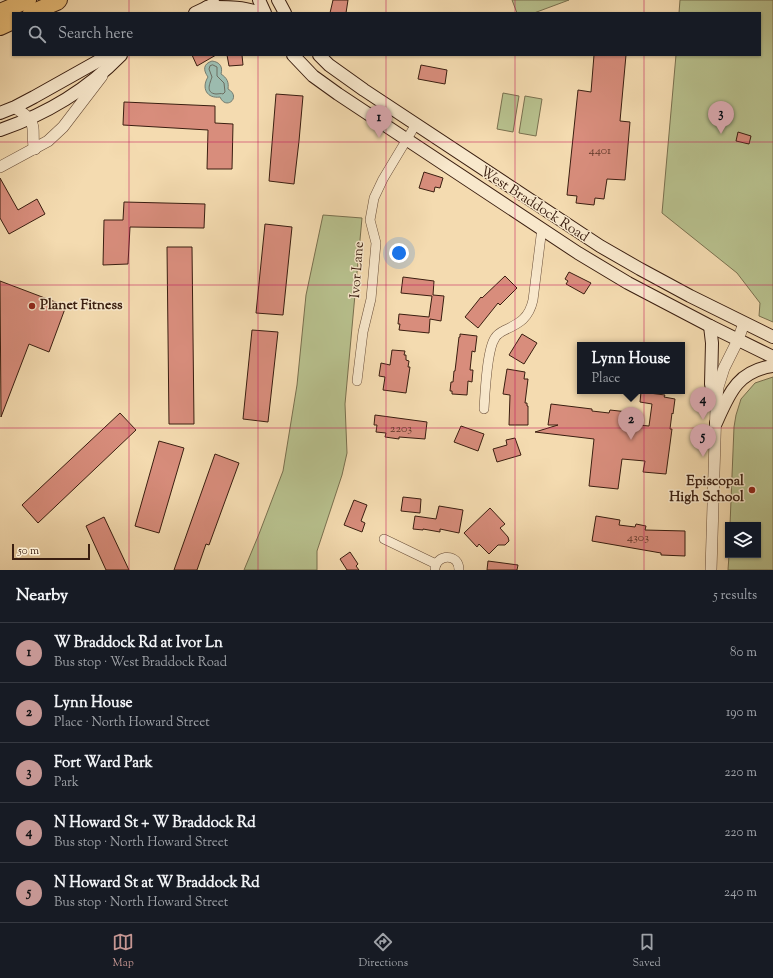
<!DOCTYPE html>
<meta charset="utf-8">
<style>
:root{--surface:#171b24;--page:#20242c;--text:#f1f3f6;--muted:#9ea1a6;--line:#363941;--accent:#c59692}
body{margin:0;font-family:"Sorts Mill Goudy",serif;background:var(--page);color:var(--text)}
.controls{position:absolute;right:12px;bottom:12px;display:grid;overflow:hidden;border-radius:0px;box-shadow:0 1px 3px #0004}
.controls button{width:36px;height:36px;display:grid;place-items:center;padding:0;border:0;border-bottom:1px solid var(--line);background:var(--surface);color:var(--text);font:20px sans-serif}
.scale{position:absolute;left:12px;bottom:10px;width:78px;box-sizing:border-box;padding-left:4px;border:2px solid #3a1e10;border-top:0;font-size:11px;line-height:14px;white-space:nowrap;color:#3a1e10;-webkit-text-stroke:3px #f8e8cc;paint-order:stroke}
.you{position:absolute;left:399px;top:253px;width:14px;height:14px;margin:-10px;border:3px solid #fff;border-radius:50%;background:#1a73e8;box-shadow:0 0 0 6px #1a73e833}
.badge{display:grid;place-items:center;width:26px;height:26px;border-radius:50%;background:var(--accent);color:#111;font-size:13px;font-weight:700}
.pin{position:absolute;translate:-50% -33px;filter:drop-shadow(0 1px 2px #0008)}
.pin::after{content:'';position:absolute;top:21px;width:14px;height:12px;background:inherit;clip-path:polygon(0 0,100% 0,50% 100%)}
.popup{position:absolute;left:577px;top:342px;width:108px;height:52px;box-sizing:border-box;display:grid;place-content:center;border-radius:0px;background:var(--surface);filter:drop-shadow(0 1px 3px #0005);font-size:13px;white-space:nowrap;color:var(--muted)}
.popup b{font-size:15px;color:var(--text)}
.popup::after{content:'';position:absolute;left:50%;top:100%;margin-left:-8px;border:8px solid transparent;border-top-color:var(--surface)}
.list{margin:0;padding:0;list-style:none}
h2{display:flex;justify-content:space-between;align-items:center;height:52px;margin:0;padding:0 16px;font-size:17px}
h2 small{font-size:13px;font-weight:400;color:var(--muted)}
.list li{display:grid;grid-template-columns:26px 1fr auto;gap:12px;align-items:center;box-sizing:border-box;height:60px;padding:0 16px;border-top:1px solid var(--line)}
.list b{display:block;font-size:15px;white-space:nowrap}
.list p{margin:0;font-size:13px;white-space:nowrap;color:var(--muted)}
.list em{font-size:13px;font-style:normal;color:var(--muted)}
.icon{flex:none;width:22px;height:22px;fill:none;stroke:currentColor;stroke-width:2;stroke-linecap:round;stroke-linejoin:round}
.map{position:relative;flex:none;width:773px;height:570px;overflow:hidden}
.search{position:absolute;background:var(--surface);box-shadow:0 1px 3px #0004;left:12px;right:12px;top:12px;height:44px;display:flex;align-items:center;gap:10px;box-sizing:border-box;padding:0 14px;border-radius:0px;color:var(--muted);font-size:15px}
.sheet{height:352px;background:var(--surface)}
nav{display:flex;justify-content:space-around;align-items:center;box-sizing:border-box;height:56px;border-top:1px solid var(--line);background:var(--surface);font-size:11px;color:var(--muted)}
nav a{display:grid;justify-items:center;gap:2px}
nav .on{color:var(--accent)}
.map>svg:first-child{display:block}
</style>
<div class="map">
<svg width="773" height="570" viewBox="0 0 773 570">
<rect width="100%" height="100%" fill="#f4dbb0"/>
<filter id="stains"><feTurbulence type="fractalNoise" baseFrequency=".005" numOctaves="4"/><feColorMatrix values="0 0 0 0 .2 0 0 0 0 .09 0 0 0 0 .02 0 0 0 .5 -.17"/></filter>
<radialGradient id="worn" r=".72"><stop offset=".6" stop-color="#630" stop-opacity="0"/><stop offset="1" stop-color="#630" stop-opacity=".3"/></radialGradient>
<!-- green -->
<g fill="#b8c18e" stroke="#79704f">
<polygon points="512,0 569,0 534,13 517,13"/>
<polygon points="680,0 773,0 773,322 759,316 760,303 737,273 662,213 676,55 760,55 760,13 679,13"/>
<polygon points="503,93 519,96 513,132 497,129"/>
<polygon points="525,96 542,99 536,136 519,133"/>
<polygon points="323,215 362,218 345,404 347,453 342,475 317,551 317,570 244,570 259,534 283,471 297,385 306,295"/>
<polygon points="773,377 773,570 728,570 729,555 758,555 758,525 730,525 734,427 736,415 741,399 755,383"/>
</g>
<!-- water -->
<path fill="#9cbbae" stroke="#757c6f" d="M212,61c8,1 11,6 9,13 6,4 8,8 7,15 14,8 -2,22 -8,8 -13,2 -19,-9 -12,-20 -5,-7 -5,-13 4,-16z"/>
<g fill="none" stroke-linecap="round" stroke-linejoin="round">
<!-- shore -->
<path stroke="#6b6c5f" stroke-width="1" d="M213,65l4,2v9l7,7 1,9 -2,2c-2,-1 -4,0 -7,0 -11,-1 -6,-11 -4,-17l-3,-8 1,-3z"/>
</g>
<!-- building -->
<g fill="#d88d7c" stroke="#3a1e10">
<polygon points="333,0 348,0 346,13 330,13"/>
<polygon points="192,55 216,55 197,66"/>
<polygon points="227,55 242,55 243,65 229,66"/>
<polygon points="594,55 626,55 620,121 630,122 625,180 607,179 604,199 595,198 594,205 576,203 577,196 567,195 578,90 591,92"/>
<polygon points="421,65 447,70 445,84 418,79"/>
<polygon points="276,94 303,96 299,141 294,184 269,181"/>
<polygon points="124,102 215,106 215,123 233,124 232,169 207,169 208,130 123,125"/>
<polygon points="738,132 751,136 749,144 736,141"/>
<polygon points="424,172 443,178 440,188 435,187 434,192 419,188"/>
<polygon points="0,178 18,210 37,199 45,214 9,234 0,218"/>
<polygon points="124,202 205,204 204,228 130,227 128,264 103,265 104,220 123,220"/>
<polygon points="265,224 292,227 283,315 256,313"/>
<polygon points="167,247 192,247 194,424 169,424"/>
<polygon points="569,272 591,283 584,294 566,284 568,281 565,279"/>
<polygon points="505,276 517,288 500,305 498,303 478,328 465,317 481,297 482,298"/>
<polygon points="403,277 434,281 433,295 444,296 441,321 430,319 429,333 399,330 400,324 398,324 399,314 429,317 432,296 401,293"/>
<polygon points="0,281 66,306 49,352 29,344 1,417"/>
<polygon points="252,330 278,332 268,422 243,419"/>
<polygon points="460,334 477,336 475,352 472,351 470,370 473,370 472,382 468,381 467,395 452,394 452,391 450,391 451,382 453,382 454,371 455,371 459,337 460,337"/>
<polygon points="522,334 537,343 524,364 509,355"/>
<polygon points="392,350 405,351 404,355 406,355 406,360 409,361 408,367 410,367 406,393 383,390 385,377 379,376 381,363 390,365"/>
<polygon points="507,369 525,372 524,379 528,379 525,403 527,403 527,406 528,406 528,425 509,425 510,395 503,394"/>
<polygon points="641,392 665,395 664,397 675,399 673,414 672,413 670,429 672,429 666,474 643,472 645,461 622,459 618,489 589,486 594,439 535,432 558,425 548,425 551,404 592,409 592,411 609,413 610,410 628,412 627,424 649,426 652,404 640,402"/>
<polygon points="120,413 136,430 38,523 22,505"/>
<polygon points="375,415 427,422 425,439 399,437 399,439 385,437 386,433 376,432 377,425 374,425"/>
<polygon points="461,426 484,434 478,451 454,442"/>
<polygon points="515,438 521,455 497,462 493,449 507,445 506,440"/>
<polygon points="159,441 184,448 159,533 135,526"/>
<polygon points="215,454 239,463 209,545 206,544 197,570 174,570"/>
<polygon points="403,497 421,499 420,513 401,511"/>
<polygon points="354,500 367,505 361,521 365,523 362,532 344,525"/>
<polygon points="439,506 463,510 459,533 440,529 440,532 423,529 423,530 413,529 415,516 436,519"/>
<polygon points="490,508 505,524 500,528 508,537 509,541 505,545 498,545 489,554 479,544 477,547 464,533"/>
<polygon points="596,516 620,520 619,525 635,527 636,524 646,526 645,530 685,531 685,556 661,555 661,553 592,541"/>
<polygon points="104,517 129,570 106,570 86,526"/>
<polygon points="350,552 358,564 356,566 359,570 347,570 340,559"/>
<polygon points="488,561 518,565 517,570 487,570"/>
</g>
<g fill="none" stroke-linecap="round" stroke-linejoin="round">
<defs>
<g id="minor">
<polyline points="357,381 363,332 371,299 376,243 370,220 374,198 383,179 416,124"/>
<path d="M484,409c1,-16 3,-60 11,-71 2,-4 6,-6 10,-8 15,-7 24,-12 28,-30l9,-72"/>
<polyline points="384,539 436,564"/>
<path d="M435,568c2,-14 24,-15 24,2"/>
</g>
<g id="tertiary">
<path d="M15,107c4,4 12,8 15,13 6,7 1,20 5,29"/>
<polyline points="0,167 48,141 63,127 102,76"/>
<polyline points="711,570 716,407 718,387 724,368 738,340 744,323"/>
</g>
<g id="secondary">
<polyline points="259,0 265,13"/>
<polyline points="278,0 285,13"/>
<path d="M207,7c15,0 38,-1 52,6"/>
<polyline points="195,13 214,4"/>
<polyline points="293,55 313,76 338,94 578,253 628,283 710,326 773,357"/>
<polyline points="319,55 329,65 364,90 600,246 640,269 690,296 773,337"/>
<polyline points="0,113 15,107 34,97 100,60 120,55"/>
<path d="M0,130c45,-15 88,-41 121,-75"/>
<polyline points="710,326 712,343 711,384 716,407"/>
<path d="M716,423c13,-29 21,-52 57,-57"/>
</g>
<g id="motorway">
<polyline points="0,12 28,0"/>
<polyline points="31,13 57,2 59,0"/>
<polyline points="0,27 13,21"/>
</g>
</defs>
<!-- minor casing -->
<use href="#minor" stroke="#684d38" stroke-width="10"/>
<!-- tertiary casing -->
<use href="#tertiary" stroke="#684d38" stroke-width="12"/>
<!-- secondary casing -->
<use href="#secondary" stroke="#3a1e10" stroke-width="14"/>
<!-- motorway casing -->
<use href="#motorway" stroke="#3a1e10" stroke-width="18"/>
<!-- minor -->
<use href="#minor" stroke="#f8e8cc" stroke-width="9"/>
<!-- tertiary -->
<use href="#tertiary" stroke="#f8e8cc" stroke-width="11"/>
<!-- secondary -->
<use href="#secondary" stroke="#f8e8cc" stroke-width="12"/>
<!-- motorway -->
<use href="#motorway" stroke="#eabe78" stroke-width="16"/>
</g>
<!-- grid -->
<path fill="none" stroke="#c2185b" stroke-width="1" stroke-opacity="0.55" d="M129,0v13M258,0v13M386,0v13M515,0v13M644,0v13M129,55v515M258,55v515M386,55v515M515,55v515M644,55v515M0,142h773M0,285h773M0,428h773"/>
<!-- markers -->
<g fill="#8f2418" stroke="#f8e8cc" stroke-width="1.5">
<circle cx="32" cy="306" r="4"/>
<circle cx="752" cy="490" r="4"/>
</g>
<g text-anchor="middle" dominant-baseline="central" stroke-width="3" stroke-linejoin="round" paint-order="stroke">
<!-- number labels -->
<g font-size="12" fill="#623a2b">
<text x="600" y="151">4401</text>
<text x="401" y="429">2203</text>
<text x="638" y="538">4303</text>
</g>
<!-- street labels -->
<g font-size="14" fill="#3a1e10" stroke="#f8e8cc">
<text transform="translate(534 205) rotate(33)">West Braddock Road</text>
<text transform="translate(358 270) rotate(-86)">Ivor Lane</text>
</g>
<!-- poi labels -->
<g font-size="14" font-weight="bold" fill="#3a1e10" stroke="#f8e8cc" text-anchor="start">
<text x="40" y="306">Planet Fitness</text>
<text x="744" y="482" text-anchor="end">Episcopal<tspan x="744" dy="16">High School</tspan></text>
</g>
</g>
<rect width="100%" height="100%" filter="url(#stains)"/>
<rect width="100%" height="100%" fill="url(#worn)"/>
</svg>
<div class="controls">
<button><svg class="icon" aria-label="layers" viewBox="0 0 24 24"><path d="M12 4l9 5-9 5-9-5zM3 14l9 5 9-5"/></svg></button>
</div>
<div class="scale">50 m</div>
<div class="you"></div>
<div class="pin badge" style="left:379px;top:138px">1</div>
<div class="pin badge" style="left:631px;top:440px">2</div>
<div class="popup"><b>Lynn House</b>Place</div>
<div class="pin badge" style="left:721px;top:134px">3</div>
<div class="pin badge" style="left:703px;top:420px">4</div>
<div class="pin badge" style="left:703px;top:457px">5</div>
<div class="search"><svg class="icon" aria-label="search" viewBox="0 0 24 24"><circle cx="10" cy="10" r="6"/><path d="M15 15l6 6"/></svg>Search here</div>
</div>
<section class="sheet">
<h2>Nearby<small>5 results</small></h2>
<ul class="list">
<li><span class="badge">1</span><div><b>W Braddock Rd at Ivor Ln</b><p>Bus stop · West Braddock Road</p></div><em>80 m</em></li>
<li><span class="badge">2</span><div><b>Lynn House</b><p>Place · North Howard Street</p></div><em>190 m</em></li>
<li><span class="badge">3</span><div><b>Fort Ward Park</b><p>Park</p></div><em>220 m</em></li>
<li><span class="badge">4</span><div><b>N Howard St + W Braddock Rd</b><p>Bus stop · North Howard Street</p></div><em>220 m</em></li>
<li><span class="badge">5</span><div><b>N Howard St at W Braddock Rd</b><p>Bus stop · North Howard Street</p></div><em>240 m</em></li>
</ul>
</section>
<nav>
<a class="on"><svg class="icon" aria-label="map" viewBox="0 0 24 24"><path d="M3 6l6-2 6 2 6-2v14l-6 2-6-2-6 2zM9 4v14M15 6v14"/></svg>Map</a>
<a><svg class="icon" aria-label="directions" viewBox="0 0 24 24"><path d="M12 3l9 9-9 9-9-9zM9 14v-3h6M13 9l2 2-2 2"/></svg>Directions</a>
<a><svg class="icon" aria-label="saved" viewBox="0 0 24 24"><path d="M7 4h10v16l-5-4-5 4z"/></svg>Saved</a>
</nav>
